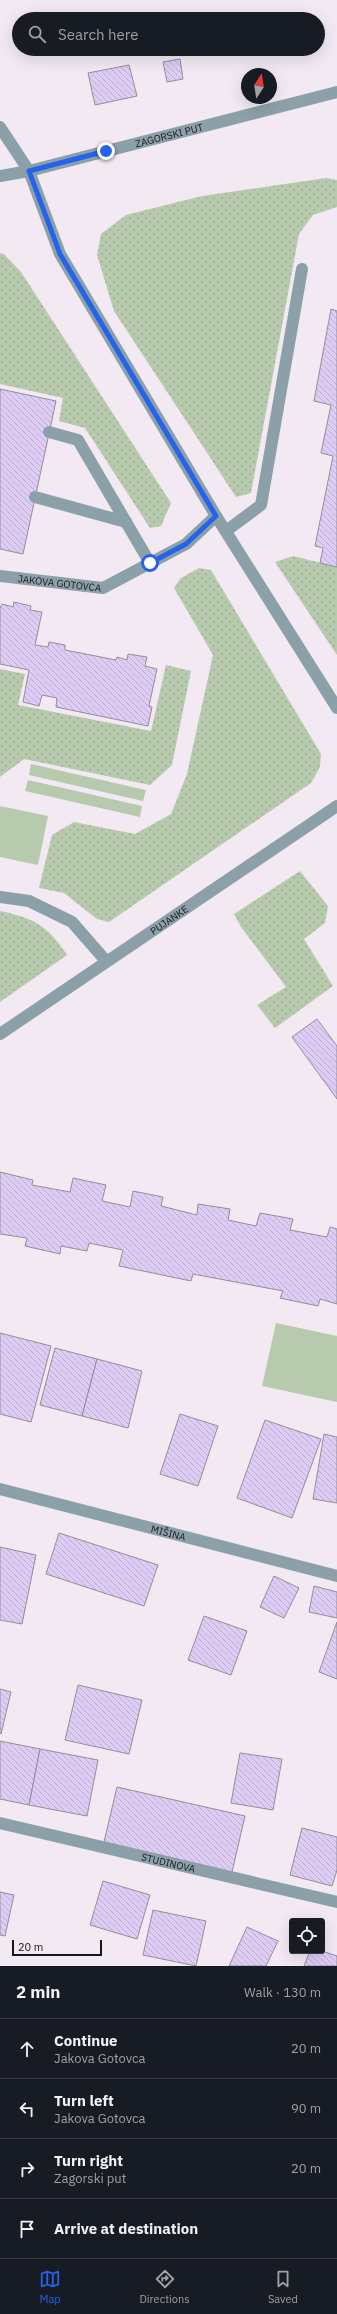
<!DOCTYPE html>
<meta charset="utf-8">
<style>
:root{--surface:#171b24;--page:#242831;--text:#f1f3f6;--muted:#9ea1a6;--line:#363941;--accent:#2563eb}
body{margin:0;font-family:"IBM Plex Sans",sans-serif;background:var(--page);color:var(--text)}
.controls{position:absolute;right:12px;bottom:12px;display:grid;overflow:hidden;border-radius:4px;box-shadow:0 4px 16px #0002}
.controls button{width:36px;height:36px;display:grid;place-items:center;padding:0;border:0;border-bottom:1px solid var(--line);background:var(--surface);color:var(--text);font:20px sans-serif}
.compass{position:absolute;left:241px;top:68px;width:36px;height:36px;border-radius:50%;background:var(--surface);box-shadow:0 4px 16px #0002;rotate:12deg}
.scale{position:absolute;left:12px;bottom:10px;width:90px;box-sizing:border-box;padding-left:4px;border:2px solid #1a171a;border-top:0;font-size:11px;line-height:14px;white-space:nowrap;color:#1a171a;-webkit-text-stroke:3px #f2e9f2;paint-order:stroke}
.stop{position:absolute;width:12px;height:12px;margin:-9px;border:3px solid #2563eb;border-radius:50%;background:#fff}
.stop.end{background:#2563eb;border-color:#fff;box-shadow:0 1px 4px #0008}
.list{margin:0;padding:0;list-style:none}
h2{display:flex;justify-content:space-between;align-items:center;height:52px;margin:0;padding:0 16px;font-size:17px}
h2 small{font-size:13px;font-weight:400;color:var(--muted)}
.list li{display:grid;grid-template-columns:26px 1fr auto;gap:12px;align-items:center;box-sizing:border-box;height:60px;padding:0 16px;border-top:1px solid var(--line)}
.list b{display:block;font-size:15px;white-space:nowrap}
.list p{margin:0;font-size:13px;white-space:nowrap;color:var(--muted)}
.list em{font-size:13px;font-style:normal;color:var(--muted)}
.icon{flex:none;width:22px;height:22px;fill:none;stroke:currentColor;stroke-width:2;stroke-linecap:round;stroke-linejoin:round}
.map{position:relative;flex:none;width:337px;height:1966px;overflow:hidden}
.search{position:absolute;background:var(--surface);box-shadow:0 4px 16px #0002;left:12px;right:12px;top:12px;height:44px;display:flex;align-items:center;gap:10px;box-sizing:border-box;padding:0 14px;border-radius:22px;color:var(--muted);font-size:15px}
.sheet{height:292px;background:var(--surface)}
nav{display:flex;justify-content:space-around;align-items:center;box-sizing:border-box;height:56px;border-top:1px solid var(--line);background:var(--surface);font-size:11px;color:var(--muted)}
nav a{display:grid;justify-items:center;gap:2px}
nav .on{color:var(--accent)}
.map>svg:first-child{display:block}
</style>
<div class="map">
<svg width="337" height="1966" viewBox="0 0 337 1966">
<defs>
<pattern id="grass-dots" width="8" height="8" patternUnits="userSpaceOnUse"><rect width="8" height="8" fill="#b8caae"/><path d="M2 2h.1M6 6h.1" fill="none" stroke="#9ead95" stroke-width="1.8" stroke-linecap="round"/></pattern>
<pattern id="building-back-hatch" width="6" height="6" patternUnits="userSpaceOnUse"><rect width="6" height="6" fill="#deccf5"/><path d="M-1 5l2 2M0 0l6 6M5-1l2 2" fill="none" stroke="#beaed1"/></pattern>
</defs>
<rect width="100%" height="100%" fill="#f2e9f2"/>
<!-- grass -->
<g fill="url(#grass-dots)">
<polygon points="326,178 337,180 337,207 313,215 299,234 251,493 236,497 114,311 97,255 101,234 126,215 202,196"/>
<polygon points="0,253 4,254 21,272 171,503 161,526 150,528 85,428 59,421 63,398 0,384"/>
<polygon points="293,556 337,567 337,655 275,562"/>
<polygon points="199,568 211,570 321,754 320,767 311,783 109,922 97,919 64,893 39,888 52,835 74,822 135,834 171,814 187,774 213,655 174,588 181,578"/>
<polygon points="166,665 191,671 172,765 150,785 24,759 0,777 0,669 25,674 18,705 151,731"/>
<polygon points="300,871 328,906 325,923 304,939 333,986 275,1028 257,1005 286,987 241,927 234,914"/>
<path d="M0,911c34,7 48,15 67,44l-67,47z"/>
</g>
<!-- pitch -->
<g fill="#b8caae">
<polygon points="31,764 146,790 143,801 29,775"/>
<polygon points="28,780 142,806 140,817 25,791"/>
<polygon points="0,806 48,816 38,865 0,857"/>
<polygon points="276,1323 337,1336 337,1402 262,1386"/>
</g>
<!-- building -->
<g fill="url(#building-back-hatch)" stroke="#928e98">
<polygon points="180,59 183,79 167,82 163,62"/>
<polygon points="129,65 137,96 95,105 88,73"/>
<polygon points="331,309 337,311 337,567 320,563 323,548 315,546 333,456 321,453 331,405 314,401"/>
<polygon points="0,389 56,401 23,554 0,549"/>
<polygon points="14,602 31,606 30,610 42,612 35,645 48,647 49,642 65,645 65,650 116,660 117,657 127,660 128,654 147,657 145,666 157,669 149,706 152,707 148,726 56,707 57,698 42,695 39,706 23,702 29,670 0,664 0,608 2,604 13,607"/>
<polygon points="317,1019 337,1046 337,1099 292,1037"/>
<polygon points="0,1172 33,1180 32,1185 70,1192 73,1178 106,1185 102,1201 130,1207 133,1191 163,1197 161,1206 197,1215 198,1204 230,1209 228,1220 256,1226 260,1213 293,1219 290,1230 327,1237 330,1227 337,1229 337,1304 320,1299 318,1306 280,1298 283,1291 193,1274 191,1281 119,1266 123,1250 89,1243 87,1251 61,1246 60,1254 25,1246 27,1238 0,1234"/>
<polygon points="0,1333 51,1346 31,1422 0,1414"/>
<polygon points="55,1348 97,1359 82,1416 40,1405"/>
<polygon points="97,1359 142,1371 128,1428 82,1416"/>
<polygon points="180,1414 218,1426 198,1486 160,1474"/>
<polygon points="265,1420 321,1439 292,1518 237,1498"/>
<polygon points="324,1434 337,1437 337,1503 313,1499"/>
<polygon points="59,1533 158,1565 144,1606 46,1574"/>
<polygon points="0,1547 36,1555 22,1624 0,1620"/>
<polygon points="274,1576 299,1588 284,1618 260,1607"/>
<polygon points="314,1586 337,1592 337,1618 309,1612"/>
<polygon points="204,1616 247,1631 231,1675 188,1660"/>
<polygon points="337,1622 337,1679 319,1672"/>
<polygon points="78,1685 142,1700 129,1754 65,1740"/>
<polygon points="0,1689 11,1692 1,1734 0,1733"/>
<polygon points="0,1741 40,1749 29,1805 0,1799"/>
<polygon points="40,1749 98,1760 87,1816 29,1805"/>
<polygon points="240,1753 282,1759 273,1810 231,1803"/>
<polygon points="117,1787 245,1816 232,1872 104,1842"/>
<polygon points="302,1828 337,1837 337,1870 332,1886 290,1875"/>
<polygon points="103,1881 150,1895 137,1939 90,1925"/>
<polygon points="0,1892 14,1895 5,1936 0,1935"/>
<polygon points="153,1910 206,1921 196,1966 143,1955"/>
<polygon points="247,1927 278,1941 266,1966 229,1966"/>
<polygon points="310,1951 322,1951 337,1956 337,1966 304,1966"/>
</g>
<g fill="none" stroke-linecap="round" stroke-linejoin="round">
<!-- lane -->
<g stroke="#8ba0a8" stroke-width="12">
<polyline points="49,432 78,440 150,563"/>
<polyline points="35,497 126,522"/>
<polyline points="226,531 261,505 302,269"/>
</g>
<!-- street -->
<g stroke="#8ba0a8" stroke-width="12">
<polyline points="0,127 29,171 60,254 216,516 337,708"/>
<path id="s1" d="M0,176l29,-5 308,-79"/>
<path id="s2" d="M0,576l103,12 83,-44 30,-28"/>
<polyline points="0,897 29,901 72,922 106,961"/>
<path id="s3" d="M0,1034l337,-228"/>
<path id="s4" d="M0,1489l337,87"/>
<path id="s5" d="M0,1823l337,79"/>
</g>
</g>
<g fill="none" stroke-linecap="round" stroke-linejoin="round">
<!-- route -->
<polyline stroke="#2563eb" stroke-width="5" points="106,151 29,171 60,254 216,516 186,544 150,563"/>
</g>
<g text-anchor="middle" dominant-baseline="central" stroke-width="4" stroke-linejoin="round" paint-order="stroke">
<!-- street labels -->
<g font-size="10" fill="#1a171a" stroke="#f2e9f2">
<text stroke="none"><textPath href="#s1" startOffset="174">ZAGORSKI PUT</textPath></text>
<text stroke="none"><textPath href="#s2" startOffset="60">JAKOVA GOTOVCA</textPath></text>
<text stroke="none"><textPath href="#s3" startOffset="204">PUJANKE</textPath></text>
<text stroke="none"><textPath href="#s4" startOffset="174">MIŠINA</textPath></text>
<text stroke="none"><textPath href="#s5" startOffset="173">STUDINOVA</textPath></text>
</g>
</g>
</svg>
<div class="controls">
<button><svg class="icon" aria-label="locate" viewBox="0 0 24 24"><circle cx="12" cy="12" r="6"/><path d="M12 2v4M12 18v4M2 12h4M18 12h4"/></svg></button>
</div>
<svg class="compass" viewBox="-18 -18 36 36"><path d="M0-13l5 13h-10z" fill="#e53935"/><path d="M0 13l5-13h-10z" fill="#9ea1a6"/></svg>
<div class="scale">20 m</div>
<div class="stop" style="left:150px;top:563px"></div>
<div class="stop end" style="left:106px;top:151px"></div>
<div class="search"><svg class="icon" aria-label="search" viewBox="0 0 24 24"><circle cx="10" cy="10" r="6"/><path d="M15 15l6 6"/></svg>Search here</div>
</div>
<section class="sheet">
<h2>2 min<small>Walk · 130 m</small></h2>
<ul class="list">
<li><svg class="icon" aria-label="ahead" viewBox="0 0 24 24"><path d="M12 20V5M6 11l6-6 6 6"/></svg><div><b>Continue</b><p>Jakova Gotovca</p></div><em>20 m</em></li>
<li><svg class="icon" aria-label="left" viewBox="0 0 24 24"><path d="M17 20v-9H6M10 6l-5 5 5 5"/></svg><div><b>Turn left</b><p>Jakova Gotovca</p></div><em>90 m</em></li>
<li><svg class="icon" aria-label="right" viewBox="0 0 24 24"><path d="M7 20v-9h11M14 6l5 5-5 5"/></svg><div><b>Turn right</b><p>Zagorski put</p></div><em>20 m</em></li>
<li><svg class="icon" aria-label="arrive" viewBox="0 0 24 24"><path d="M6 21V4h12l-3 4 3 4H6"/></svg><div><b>Arrive at destination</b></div></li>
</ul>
</section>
<nav>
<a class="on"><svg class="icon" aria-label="map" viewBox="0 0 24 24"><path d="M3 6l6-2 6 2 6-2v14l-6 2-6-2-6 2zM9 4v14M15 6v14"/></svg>Map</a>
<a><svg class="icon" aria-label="directions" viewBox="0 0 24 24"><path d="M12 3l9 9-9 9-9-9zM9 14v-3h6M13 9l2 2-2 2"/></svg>Directions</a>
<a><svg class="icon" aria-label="saved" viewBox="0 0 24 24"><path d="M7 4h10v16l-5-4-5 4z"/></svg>Saved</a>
</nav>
